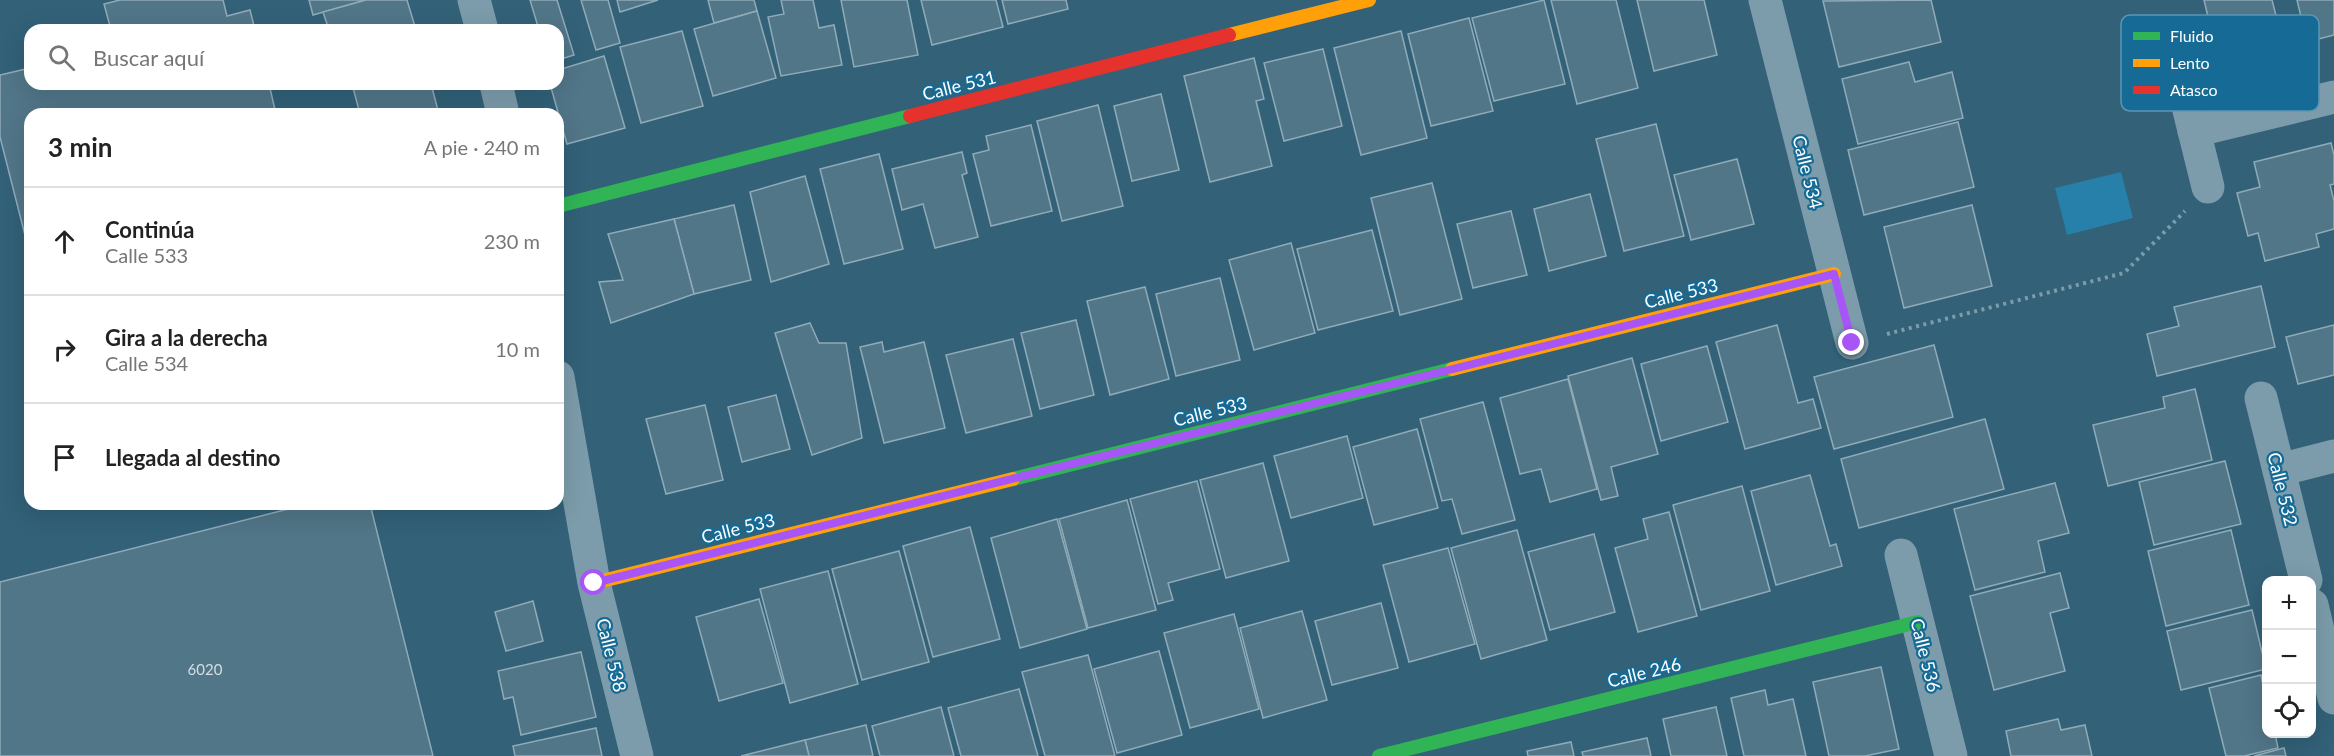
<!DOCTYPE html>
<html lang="es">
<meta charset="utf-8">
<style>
:root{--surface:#fff;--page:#f2f2f2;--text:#222;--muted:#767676;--line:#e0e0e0}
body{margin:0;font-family:Lato,sans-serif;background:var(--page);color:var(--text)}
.controls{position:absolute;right:18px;bottom:18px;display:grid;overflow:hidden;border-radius:12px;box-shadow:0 6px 24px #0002}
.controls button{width:54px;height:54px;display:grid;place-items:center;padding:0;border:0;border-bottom:2px solid var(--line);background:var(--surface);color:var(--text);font:30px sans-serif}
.stop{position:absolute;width:18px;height:18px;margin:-14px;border:4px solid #a855f7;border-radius:50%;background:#fff}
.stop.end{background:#a855f7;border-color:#fff;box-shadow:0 2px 6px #0008}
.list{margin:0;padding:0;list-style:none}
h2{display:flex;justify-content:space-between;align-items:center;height:78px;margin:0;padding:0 24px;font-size:26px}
h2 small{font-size:20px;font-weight:400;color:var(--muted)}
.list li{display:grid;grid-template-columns:39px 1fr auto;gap:18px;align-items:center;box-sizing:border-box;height:108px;padding:0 24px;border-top:2px solid var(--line)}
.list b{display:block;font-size:22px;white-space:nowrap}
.list p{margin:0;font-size:20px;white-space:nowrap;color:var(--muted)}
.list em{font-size:20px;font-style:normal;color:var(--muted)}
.icon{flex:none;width:33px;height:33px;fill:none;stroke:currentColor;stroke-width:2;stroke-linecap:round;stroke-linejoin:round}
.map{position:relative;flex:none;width:2334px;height:756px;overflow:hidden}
.search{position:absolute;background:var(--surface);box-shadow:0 6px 24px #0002;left:24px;top:24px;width:540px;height:66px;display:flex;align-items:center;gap:15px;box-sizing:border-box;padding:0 21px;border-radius:18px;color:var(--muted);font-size:22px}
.panel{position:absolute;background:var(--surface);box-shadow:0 6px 24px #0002;left:24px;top:108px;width:540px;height:402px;border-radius:18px}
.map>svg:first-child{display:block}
</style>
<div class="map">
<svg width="2334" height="756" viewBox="0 0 2334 756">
<rect width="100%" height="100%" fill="#326178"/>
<!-- green -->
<polygon fill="#2680aa" points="2121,172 2133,218 2067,235 2055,188"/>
<!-- building -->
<g fill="#517688" stroke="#90abb8" stroke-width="1.5">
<polygon points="120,0 223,0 227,16 250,10 255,30 111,30 104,4"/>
<polygon points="309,0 366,0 313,15"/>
<polygon points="366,0 407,0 416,30 329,30 323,12"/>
<polygon points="530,0 557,0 574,55 558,60 558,30 539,30"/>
<polygon points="581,0 608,0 620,43 596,50"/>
<polygon points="617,0 658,0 620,12"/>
<polygon points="708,0 754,0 757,11 714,23"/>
<polygon points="781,0 813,0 819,28 834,25 842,65 781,76 768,17 784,14"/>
<polygon points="841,0 907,0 918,55 854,67"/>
<polygon points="921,0 996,0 1003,27 932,45"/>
<polygon points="1002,0 1066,0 1068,9 1008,24"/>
<polygon points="1544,0 1565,84 1494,101 1472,18"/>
<polygon points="1551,0 1616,0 1638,88 1577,104"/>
<polygon points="1637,0 1704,0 1717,55 1654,71"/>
<polygon points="1931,0 1941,42 1839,67 1823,1"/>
<polygon points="2204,0 2272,0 2281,35 2216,50"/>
<polygon points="2297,0 2334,0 2334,35 2307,42"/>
<polygon points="757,11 776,78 713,96 694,29"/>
<polygon points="1469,18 1493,111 1431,126 1408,34"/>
<polygon points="682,31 703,106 641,123 620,47"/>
<polygon points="1401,31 1427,138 1361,155 1334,48"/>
<polygon points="1323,49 1342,126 1284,141 1264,63"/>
<polygon points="604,56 625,128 567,144 550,84 558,84 558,70"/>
<polygon points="1254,58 1264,99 1256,101 1272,166 1210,182 1184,76"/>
<polygon points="1909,62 1915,82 1952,72 1963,118 1858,144 1842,79"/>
<polygon points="30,68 30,84 269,84 276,114 30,114 30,255 0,137 0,75"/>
<polygon points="352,84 431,84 439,114 360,114"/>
<polygon points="1161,94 1179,170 1132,181 1114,106"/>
<polygon points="1098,105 1123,206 1062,221 1037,121"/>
<polygon points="1958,122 1974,187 1864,215 1848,150"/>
<polygon points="1656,124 1684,236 1624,251 1596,139"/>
<polygon points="1031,125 1052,211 991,226 973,154 989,150 986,136"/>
<polygon points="2331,143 2334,155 2334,184 2330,185 2334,201 2334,229 2316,234 2319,247 2265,261 2258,233 2248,236 2237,193 2260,187 2254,162"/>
<polygon points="962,152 967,173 962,175 978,237 935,248 923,204 902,210 892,169"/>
<polygon points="879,154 903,249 844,264 820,169"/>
<polygon points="1737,159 1754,224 1691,240 1674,175"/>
<polygon points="805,176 829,264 771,282 750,192"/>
<polygon points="1432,183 1462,299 1400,315 1371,198"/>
<polygon points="1590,194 1606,256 1549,271 1534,209"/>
<polygon points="734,205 751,280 694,294 674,219"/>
<polygon points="1972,205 1992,286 1904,308 1884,227"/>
<polygon points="1511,211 1527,275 1473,288 1457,224"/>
<polygon points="674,219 694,294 611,323 599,282 623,280 608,234"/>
<polygon points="1372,230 1393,311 1318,330 1297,249"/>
<polygon points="1291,243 1315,333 1254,350 1229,260"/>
<polygon points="1220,278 1240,360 1176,376 1156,294"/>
<polygon points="2261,286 2275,347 2157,376 2147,334 2179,326 2174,307"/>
<polygon points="1145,287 1169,379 1110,395 1087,301"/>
<polygon points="1076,320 1094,395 1040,409 1021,333"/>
<polygon points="810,323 819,343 846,343 862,438 812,455 775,333"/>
<polygon points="1777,325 1798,403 1813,399 1821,428 1745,449 1716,342"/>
<polygon points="2334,325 2334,375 2298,384 2286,337"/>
<polygon points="1013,339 1032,416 966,433 946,355"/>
<polygon points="882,342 884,352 924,342 945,428 884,443 860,347"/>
<polygon points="1934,345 1953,417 1834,449 1814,377"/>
<polygon points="1707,346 1728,422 1661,441 1641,364"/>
<polygon points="1632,358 1658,454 1611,467 1618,496 1601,500 1568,376"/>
<polygon points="1568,379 1597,489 1550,502 1541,469 1520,474 1500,398"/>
<polygon points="2195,389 2212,460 2108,486 2093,425 2165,408 2163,397"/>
<polygon points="776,395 790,449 742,462 728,407"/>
<polygon points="1483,402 1515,520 1462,534 1452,499 1442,501 1420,419"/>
<polygon points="705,405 723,480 666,494 646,419"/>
<polygon points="1985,419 2004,489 1859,528 1841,459"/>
<polygon points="1417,429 1438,508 1374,525 1353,447"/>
<polygon points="1347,436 1363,498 1291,518 1274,456"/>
<polygon points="2225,461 2241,524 2154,545 2139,482"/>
<polygon points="1263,463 1289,561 1226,578 1200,480"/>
<polygon points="1810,475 1830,546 1836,544 1842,566 1776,585 1751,491"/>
<polygon points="1197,481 1220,569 1168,583 1173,600 1158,604 1130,499"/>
<polygon points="2055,483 2069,533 2038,541 2045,572 1975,590 1954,509"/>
<polygon points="1742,486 1770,591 1701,610 1673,505"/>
<polygon points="1127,500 1156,610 1088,628 1059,519"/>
<polygon points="308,504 370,504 433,756 0,756 0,582"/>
<polygon points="1669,512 1697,616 1638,632 1615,548 1648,539 1643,519"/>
<polygon points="1057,519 1087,629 1020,648 991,538"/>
<polygon points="970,527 1000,639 933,657 903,546"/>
<polygon points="1517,530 1547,640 1481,659 1451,548"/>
<polygon points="2231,530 2249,605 2166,626 2148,551"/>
<polygon points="1594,534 1615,612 1550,630 1528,552"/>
<polygon points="1448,548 1475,644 1409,662 1383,565"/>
<polygon points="899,551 929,662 862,680 832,569"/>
<polygon points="828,571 858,684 790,703 760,589"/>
<polygon points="2060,573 2069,608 2050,613 2065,671 1994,690 1970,596"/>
<polygon points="759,599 783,683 719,701 696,617"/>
<polygon points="533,601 543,641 506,651 495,612"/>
<polygon points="1381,603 1398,668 1332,685 1315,621"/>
<polygon points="2252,610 2266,669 2181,690 2167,631"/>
<polygon points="1302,611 1327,700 1263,718 1240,628"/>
<polygon points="1234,614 1259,709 1190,728 1164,633"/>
<polygon points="1159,651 1182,735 1117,753 1094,669"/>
<polygon points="581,652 596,717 521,735 513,697 504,699 498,671"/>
<polygon points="1088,655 1115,756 1045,756 1022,672"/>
<polygon points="1881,667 1899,749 1865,756 1829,756 1813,682"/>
<polygon points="2261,675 2266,700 2266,734 2275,734 2278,748 2244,756 2226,756 2209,688"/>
<polygon points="1019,689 1038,756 961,756 948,708"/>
<polygon points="1765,690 1768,705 1793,699 1806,756 1744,756 1731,698"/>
<polygon points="941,707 954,756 880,756 872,726"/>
<polygon points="1716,707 1727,756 1671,756 1663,719"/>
<polygon points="2058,719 2061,730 2085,725 2092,756 2011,756 2006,731"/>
<polygon points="866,725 873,756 809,756 805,740"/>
<polygon points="596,728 602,756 515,756 513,746"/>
<polygon points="1647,738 1651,756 1583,756 1582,752"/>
<polygon points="805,740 809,756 741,756"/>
<polygon points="1571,742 1574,756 1528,756 1527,751"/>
<polygon points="2284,748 2286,756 2254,756"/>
</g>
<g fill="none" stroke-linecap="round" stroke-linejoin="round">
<!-- path -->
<polyline stroke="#7c9cab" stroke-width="4" stroke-dasharray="3 4.5" stroke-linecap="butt" points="1887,334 2124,273 2185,211"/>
<!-- street -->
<g stroke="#7c9cab" stroke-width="33">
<polyline points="474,0 482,30"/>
<polyline points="1765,0 1852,343"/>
<polyline points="2181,78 2208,187"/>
<polyline points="496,84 503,114"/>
<polyline points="2194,131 2334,97"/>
<polyline points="558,377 594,583 637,756"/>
<polyline points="2261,398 2306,580"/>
<polyline points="2279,470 2334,456"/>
<polyline points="1901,555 1951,756"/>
<polyline points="2312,605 2334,698"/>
</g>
<!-- fast -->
<g stroke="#30b455" stroke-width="14">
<polyline points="558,206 910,116"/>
<polyline points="1013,479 1452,369"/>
<polyline points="1379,756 1918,622"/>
</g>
<!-- slow -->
<g stroke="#ff9f0a" stroke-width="14">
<polyline points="1229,35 1369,0"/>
<polyline points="1452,369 1834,274"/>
<polyline points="594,583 1013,479"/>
</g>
<!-- jam -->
<polyline stroke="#e5322d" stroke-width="14" points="910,116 1229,35"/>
</g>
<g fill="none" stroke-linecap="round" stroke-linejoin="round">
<!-- route -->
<polyline stroke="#a855f7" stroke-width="8" points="594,583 1834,274 1852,343"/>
</g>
<g text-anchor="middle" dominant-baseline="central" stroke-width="4.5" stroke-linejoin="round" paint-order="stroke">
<!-- number labels -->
<g font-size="15" fill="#d4dde1">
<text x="205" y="669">6020</text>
</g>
<!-- street labels -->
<g font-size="18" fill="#fff" stroke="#156b95">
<text transform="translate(959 85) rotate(-14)">Calle 531</text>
<text transform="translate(1808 172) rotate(76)">Calle 534</text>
<text transform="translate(1681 293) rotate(-14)">Calle 533</text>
<text transform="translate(1210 411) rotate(-14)">Calle 533</text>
<text transform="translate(2283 489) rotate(76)">Calle 532</text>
<text transform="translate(738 528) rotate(-14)">Calle 533</text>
<text transform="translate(612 655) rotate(76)">Calle 538</text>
<text transform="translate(1926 655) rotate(76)">Calle 536</text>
<text transform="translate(1644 672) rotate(-14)">Calle 246</text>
</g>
</g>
<!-- legend -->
<rect x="2121" y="15" width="198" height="96" rx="9" fill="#156b95" stroke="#5b97b5" stroke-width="1.5"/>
<rect x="2133" y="32" width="27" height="8" fill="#30b455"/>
<rect x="2133" y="59" width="27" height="8" fill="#ff9f0a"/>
<rect x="2133" y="86" width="27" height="8" fill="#e5322d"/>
<g font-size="16" fill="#fff">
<text x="2170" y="42">Fluido</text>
<text x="2170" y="69">Lento</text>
<text x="2170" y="96">Atasco</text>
</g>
</svg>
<div class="controls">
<button>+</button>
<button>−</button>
<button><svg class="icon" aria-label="locate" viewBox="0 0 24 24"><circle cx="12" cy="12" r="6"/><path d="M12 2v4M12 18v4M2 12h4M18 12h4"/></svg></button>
</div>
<div class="stop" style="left:594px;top:583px"></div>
<div class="stop end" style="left:1852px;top:343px"></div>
<div class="search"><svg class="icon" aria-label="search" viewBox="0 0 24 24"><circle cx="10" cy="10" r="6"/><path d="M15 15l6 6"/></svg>Buscar aquí</div>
<section class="panel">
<h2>3 min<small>A pie · 240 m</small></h2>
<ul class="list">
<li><svg class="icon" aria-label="ahead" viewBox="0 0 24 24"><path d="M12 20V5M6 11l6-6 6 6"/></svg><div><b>Continúa</b><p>Calle 533</p></div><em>230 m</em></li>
<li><svg class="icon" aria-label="right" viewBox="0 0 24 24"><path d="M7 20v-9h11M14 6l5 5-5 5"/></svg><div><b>Gira a la derecha</b><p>Calle 534</p></div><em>10 m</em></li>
<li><svg class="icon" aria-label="arrive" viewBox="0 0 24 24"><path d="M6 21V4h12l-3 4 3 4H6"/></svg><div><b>Llegada al destino</b></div></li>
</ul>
</section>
</div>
